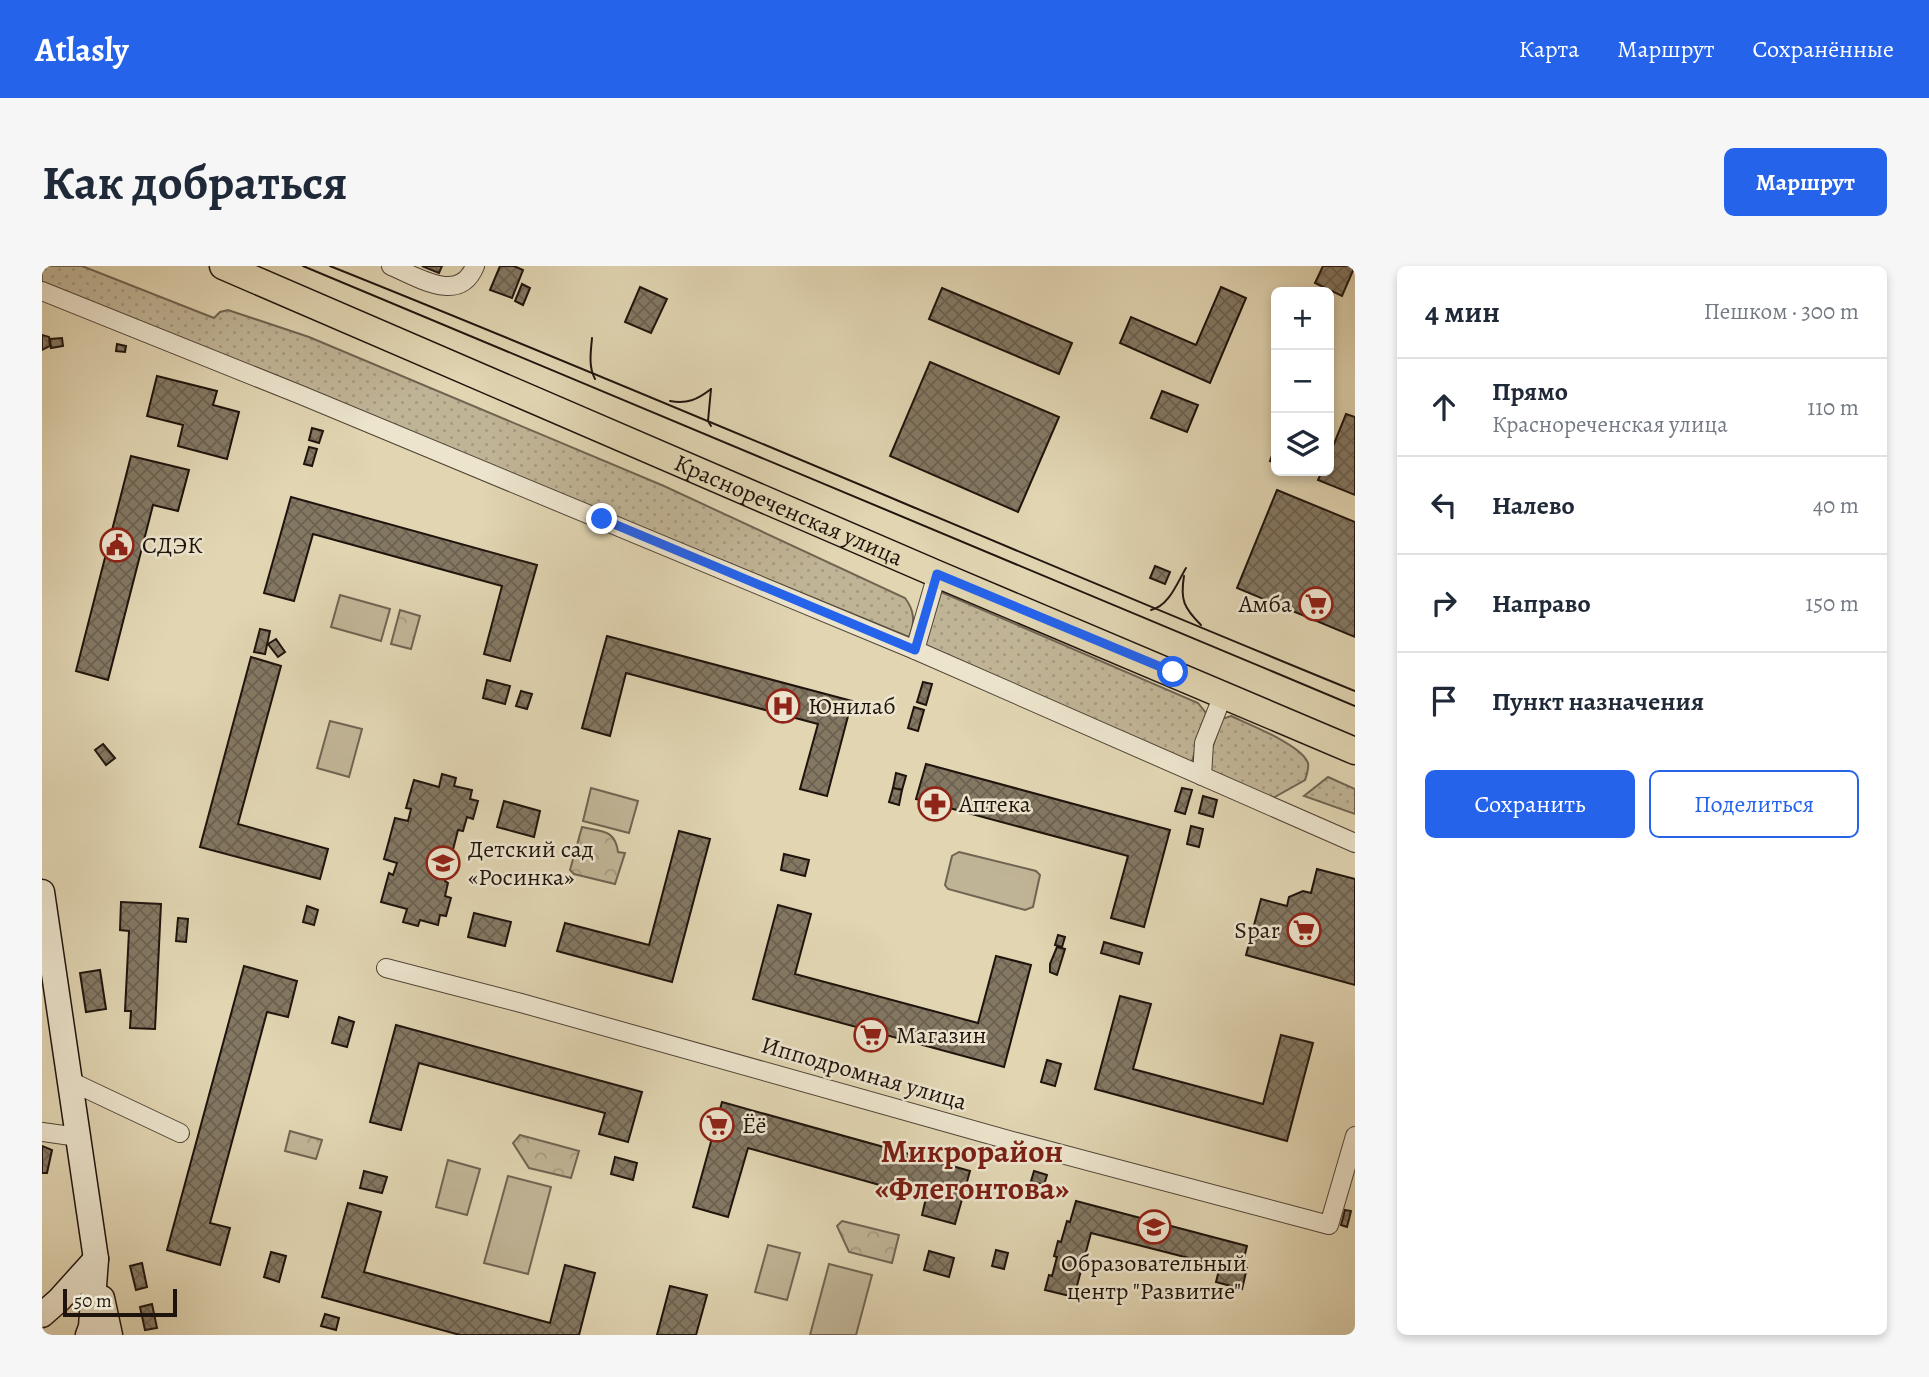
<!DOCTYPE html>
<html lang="ru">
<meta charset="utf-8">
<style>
:root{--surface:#fff;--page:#f6f6f7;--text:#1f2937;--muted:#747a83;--line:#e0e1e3;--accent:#2563eb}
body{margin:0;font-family:Alegreya,serif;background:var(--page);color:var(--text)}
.controls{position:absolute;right:21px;top:21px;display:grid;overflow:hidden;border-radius:10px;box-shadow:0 4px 10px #0003}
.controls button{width:63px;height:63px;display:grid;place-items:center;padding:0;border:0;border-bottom:2px solid var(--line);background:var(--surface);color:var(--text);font:35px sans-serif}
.scale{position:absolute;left:21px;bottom:18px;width:114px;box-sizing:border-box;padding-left:7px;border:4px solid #1f140d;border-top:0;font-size:19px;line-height:24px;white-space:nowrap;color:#1f140d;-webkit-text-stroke:5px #ece4cd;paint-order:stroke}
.stop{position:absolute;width:21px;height:21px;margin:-16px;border:5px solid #2563eb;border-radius:50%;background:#fff}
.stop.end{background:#2563eb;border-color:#fff;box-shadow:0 2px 7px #0008}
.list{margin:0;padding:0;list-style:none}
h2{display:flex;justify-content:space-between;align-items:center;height:91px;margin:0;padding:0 28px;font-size:30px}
h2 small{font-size:23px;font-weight:400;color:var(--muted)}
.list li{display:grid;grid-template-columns:46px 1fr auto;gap:21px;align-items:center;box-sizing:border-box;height:98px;padding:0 28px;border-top:2px solid var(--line)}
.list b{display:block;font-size:26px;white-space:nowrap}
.list p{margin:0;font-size:23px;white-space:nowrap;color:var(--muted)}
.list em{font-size:23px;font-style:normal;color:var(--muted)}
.actions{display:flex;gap:14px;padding:21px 28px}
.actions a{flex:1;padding:16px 0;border:2px solid var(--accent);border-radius:10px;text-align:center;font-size:24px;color:var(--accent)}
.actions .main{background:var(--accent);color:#fff}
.icon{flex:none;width:38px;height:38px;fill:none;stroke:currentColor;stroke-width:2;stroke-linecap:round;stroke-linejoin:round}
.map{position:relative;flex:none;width:1313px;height:1069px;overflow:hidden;border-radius:10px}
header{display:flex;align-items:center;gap:42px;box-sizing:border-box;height:98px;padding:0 35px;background:var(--accent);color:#fff}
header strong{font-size:33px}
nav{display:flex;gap:38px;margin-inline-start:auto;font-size:24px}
.intro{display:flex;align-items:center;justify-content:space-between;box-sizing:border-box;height:168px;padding:0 42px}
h1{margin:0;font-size:49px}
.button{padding:18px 32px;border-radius:10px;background:var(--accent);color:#fff;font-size:24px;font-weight:700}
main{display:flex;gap:42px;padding:0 42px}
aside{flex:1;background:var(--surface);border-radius:10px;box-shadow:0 4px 10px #0003}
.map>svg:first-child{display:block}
</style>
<header>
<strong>Atlasly</strong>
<nav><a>Карта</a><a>Маршрут</a><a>Сохранённые</a></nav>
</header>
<div class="intro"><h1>Как добраться</h1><a class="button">Маршрут</a></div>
<main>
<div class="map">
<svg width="1313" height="1069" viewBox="0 0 1313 1069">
<defs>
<pattern id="grass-dots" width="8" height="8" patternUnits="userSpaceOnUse" patternTransform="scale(1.75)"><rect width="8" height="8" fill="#c0b496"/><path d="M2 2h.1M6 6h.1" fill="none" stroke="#a59a80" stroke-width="1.8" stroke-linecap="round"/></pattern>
<pattern id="park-crowns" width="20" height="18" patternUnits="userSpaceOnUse" patternTransform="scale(1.75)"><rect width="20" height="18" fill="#c0b496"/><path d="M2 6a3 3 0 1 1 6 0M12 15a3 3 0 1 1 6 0" fill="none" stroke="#a59a80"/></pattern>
<pattern id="building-cross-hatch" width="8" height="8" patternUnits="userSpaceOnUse" patternTransform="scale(1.75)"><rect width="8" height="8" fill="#847863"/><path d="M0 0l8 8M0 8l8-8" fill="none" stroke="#6b6150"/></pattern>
</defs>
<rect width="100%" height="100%" fill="#e1d5b2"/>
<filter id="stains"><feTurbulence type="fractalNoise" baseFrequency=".00286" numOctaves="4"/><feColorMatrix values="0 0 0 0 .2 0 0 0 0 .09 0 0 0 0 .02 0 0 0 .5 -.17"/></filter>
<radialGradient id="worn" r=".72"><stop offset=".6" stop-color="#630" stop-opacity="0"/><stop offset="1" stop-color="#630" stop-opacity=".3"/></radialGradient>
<!-- grass -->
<g fill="url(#grass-dots)" stroke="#706452" stroke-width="2">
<path d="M0,0h40l132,52 6,-6 8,-2 81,27 355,149 241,112c10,13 10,25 4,39l-867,-355z"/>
<polygon points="899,326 1156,437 1164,447 1149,499 883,379"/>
<path d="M1189,450c17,8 71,29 77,47 1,6 -1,11 -3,17l-32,18 -63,-23 -4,-8 16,-48z"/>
<polygon points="1286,511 1313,523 1313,548 1262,530"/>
</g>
<!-- park -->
<g fill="url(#park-crowns)" stroke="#706452" stroke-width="2">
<polygon points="358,344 378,350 369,383 349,378"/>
<path d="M540,561c20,5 33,2 36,25l7,1 -10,31 -41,-10 -4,-4z"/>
<polygon points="248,865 280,874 274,893 243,885"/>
<polygon points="478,869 537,885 529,912 487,902 471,877"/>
<polygon points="800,955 857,969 850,997 807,986 795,960"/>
</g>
<!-- pitch -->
<g fill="#c0b496" stroke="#706452" stroke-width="2">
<polygon points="298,329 348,343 339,375 289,361"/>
<polygon points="288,455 320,463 307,511 275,502"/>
<polygon points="549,522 596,535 587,567 541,555"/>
<polygon points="917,586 994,605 998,609 991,641 983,644 906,623 903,619 910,590"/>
<polygon points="406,894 438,903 425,949 394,941"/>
<polygon points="466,910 509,921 486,1008 442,997"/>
<polygon points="726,979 758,987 745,1034 713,1026"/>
<polygon points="787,998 830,1009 814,1069 768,1069"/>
</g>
<!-- building -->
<g fill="url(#building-cross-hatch)" stroke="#1f140d" stroke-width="2">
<polygon points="380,0 400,0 397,7"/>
<polygon points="458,0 472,0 481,4 470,32 448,24"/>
<polygon points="1281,0 1313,0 1300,30 1273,17"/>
<polygon points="480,18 488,22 481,39 473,35"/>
<polygon points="598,21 625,33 609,67 583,56"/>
<polygon points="1179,21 1204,32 1168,117 1078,77 1089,51 1154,79"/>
<polygon points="900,22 1030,77 1017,108 887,53"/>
<polygon points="0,69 7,71 8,80 0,84"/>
<polygon points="20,72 21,80 9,82 8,73"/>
<polygon points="75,78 84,80 83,86 74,85"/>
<polygon points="888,96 1017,151 976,246 848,190"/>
<polygon points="115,110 175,125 171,139 197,146 185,193 136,180 141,159 105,150"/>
<polygon points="1120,125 1156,139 1145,166 1109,152"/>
<polygon points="1304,148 1313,151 1313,229 1276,214 1280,205 1287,205 1287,190"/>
<polygon points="270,162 281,165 277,177 267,174"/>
<polygon points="1234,178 1234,197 1228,195"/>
<polygon points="267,181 275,183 270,200 262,198"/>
<polygon points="89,190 147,204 136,245 111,239 66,414 34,405"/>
<polygon points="1235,224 1313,256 1313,371 1195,322"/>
<polygon points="249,231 495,299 468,395 442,388 460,320 271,268 252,335 222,327"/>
<polygon points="1113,300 1128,306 1123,318 1108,312"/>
<polygon points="218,363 228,365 223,388 212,386"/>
<polygon points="565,370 810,435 785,530 758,523 776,458 584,407 568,470 540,462"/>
<polygon points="234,373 243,386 236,391 226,378"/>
<polygon points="209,391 239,400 196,558 286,583 278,613 158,581"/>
<polygon points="445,414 468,420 463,438 441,432"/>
<polygon points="881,416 890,418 884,439 875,436"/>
<polygon points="479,425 490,428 485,443 474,440"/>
<polygon points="872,441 882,444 876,465 866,462"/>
<polygon points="61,478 73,492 64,499 53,484"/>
<polygon points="884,498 1128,564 1102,661 1069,652 1086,590 874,533"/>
<polygon points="854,507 864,510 860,524 851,522"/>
<polygon points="400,508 414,512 412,520 430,524 428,533 436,535 431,553 425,551 421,565 416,564 403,615 406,617 403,630 409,632 404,650 398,649 396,659 378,654 376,660 361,656 365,643 339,636 347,607 351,609 355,597 342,593 353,552 366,555 369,543 364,542 372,514 397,521"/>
<polygon points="851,522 860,524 857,539 847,536"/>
<polygon points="1140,522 1150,524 1143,548 1133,545"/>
<polygon points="1161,530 1175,534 1171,551 1157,547"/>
<polygon points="462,535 498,545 492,571 455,561"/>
<polygon points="1149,560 1161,563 1157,581 1145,578"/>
<polygon points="637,565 668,573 630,716 515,685 523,657 607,679"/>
<polygon points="742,588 767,594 763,610 739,604"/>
<polygon points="1275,603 1313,613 1313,719 1204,689 1219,633 1245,640 1247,631 1261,625 1269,627"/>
<polygon points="79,636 119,638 113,763 88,762 89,745 83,745 87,665 78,664"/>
<polygon points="736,639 769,648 753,708 936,757 954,690 989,699 962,801 711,733"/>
<polygon points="265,640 276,644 272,659 261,656"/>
<polygon points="432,647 469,656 463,680 426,671"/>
<polygon points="136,652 146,653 144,676 134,675"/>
<polygon points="1016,669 1023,671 1020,681 1013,679"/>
<polygon points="1062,676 1100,687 1097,698 1059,687"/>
<polygon points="1015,681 1023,683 1015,709 1008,706 1008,698"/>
<polygon points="202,700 255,715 246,751 225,746 168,957 188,962 178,999 125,984"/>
<polygon points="58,704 64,743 44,746 38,707"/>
<polygon points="1078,730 1109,738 1091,803 1221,838 1239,769 1271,777 1245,875 1053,823"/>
<polygon points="297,751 312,756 305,781 290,777"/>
<polygon points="354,759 600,826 586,876 557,868 563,847 377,797 359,864 328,856"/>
<polygon points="1005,794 1019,798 1013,820 999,816"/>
<polygon points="680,836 928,905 913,958 880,949 884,932 706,882 686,951 651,941"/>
<polygon points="0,880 10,884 5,907 0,907"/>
<polygon points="573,891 595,897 591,914 569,908"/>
<polygon points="322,905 345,911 340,927 318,922"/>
<polygon points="992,905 1005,909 1002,919 989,915"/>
<polygon points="1034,935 1205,980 1200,1000 1205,1002 1200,1023 1174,1016 1178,1000 1049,967 1032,1031 1003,1024 1007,1009 1010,1010 1015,991 1012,990 1016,975 1019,976 1025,955 1028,956"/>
<polygon points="306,937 339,946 322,1006 508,1057 523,999 553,1007 537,1069 418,1069 280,1031"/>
<polygon points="1303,944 1309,945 1305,961 1299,959"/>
<polygon points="954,984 966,987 962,1003 950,1000"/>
<polygon points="887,985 912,992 907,1011 882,1004"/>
<polygon points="229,986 244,990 237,1016 222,1011"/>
<polygon points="100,997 105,1021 94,1024 88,1000"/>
<polygon points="628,1020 665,1029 654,1069 615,1069"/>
<polygon points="110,1038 115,1062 103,1064 98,1041"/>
<polygon points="283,1048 297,1052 294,1064 279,1060"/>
</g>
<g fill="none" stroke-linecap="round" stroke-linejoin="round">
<defs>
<g id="street">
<path d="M349,0c27,11 68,39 84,0"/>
<polyline points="0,25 259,129 873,384 1313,577"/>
<polyline points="873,384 895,308"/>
<polyline points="1160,510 1162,477 1181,429"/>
<polyline points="344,702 479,737 974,876 1287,959 1313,870"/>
<polyline points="28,815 138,867"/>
<polyline points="0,866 36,871"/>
</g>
<g id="secondary">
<polyline points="0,626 54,993 49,1061 46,1069"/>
<polyline points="60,1032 68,1069"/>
<polyline points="0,1049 17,1034 54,993"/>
</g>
<g id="primary">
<path id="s1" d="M181,0l714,308 418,177"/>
</g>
</defs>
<!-- street casing -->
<use href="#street" stroke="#504436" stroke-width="20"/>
<!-- secondary casing -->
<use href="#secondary" stroke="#1f140d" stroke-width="27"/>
<!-- primary casing -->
<use href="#primary" stroke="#1f140d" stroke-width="29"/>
<!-- street -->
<use href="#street" stroke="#ece4cd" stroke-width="18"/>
<!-- secondary -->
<use href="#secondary" stroke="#ece4cd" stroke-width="24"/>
<!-- primary -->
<use href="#primary" stroke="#e1d5b2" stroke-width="26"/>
<!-- tram -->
<g stroke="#1f140d" stroke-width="2">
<polyline points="261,0 1313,440"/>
<path d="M288,0c343,137 682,285 1025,425"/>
<path d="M550,72c-1,13 -4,28 3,41"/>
<polyline points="669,123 666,155 669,160"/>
<path d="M628,135c17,3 27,-1 41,-12"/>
<path d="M1142,310c-4,24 0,32 17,49"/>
<path d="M1109,344c18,-4 26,-27 35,-42"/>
</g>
</g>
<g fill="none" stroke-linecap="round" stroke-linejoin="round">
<!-- route -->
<polyline stroke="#2563eb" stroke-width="9" points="560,253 873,384 895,308 1131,406"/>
</g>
<!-- icons -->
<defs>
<symbol id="civic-ring" viewBox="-11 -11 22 22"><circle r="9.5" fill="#ece4cd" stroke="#8f2418" stroke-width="1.5"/><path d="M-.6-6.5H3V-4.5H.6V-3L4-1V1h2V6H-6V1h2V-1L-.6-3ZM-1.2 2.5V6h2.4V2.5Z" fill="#8f2418"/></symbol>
<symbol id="supermarket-ring" viewBox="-11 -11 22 22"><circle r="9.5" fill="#ece4cd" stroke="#8f2418" stroke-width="1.5"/><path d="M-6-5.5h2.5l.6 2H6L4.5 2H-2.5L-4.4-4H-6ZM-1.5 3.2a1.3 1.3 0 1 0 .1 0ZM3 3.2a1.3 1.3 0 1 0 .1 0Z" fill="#8f2418"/></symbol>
<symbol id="hospital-ring" viewBox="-11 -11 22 22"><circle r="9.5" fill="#ece4cd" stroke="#8f2418" stroke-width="1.5"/><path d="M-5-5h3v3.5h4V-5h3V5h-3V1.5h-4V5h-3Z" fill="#8f2418"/></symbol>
<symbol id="pharmacy-ring" viewBox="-11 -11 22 22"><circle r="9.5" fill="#ece4cd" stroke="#8f2418" stroke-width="1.5"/><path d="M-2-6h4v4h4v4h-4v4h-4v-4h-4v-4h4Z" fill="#8f2418"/></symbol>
<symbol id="school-ring" viewBox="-11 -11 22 22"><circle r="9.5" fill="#ece4cd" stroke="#8f2418" stroke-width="1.5"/><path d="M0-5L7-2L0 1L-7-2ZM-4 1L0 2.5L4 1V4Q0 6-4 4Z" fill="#8f2418"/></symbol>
</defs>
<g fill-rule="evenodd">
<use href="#civic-ring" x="56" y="260" width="38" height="38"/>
<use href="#supermarket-ring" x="1255" y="319" width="38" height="38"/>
<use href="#hospital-ring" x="722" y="421" width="38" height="38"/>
<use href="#pharmacy-ring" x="874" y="519" width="38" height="38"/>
<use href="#school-ring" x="382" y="578" width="38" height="38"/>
<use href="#supermarket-ring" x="1243" y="645" width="38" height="38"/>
<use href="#supermarket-ring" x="810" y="750" width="38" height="38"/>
<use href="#supermarket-ring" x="656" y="840" width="38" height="38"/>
<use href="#school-ring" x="1093" y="942" width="38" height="38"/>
</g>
<g text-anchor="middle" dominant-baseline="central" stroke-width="5" stroke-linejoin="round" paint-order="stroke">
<!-- street labels -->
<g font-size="24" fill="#1f140d" stroke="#ece4cd">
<text stroke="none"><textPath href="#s1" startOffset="616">Краснореченская улица</textPath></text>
<text transform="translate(822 807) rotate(16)">Ипподромная улица</text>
</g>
<!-- poi labels -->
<g font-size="24" fill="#1f140d" stroke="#ece4cd" text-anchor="start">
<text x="100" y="279">СДЭК</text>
<text x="1250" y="338" text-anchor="end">Амба</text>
<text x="766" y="440">Юнилаб</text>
<text x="917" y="538">Аптека</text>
<text x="426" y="583">Детский сад<tspan x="426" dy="28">«Росинка»</tspan></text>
<text x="1238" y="664" text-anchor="end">Spar</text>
<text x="854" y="769">Магазин</text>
<text x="700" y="859">Ёё</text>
<text x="1112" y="997" text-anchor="middle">Образовательный<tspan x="1112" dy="28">центр "Развитие"</tspan></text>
</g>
<!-- district labels -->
<g font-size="32" font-weight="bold" fill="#7a1f14" stroke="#ece4cd">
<text x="930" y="885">Микрорайон<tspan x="930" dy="37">«Флегонтова»</tspan></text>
</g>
</g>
<rect width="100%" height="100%" filter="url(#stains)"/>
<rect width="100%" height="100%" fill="url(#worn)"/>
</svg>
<div class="controls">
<button>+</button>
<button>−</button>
<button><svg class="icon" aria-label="layers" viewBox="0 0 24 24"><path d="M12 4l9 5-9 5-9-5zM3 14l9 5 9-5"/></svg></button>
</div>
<div class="scale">50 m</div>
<div class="stop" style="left:1131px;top:406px"></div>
<div class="stop end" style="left:560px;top:253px"></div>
</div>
<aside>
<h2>4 мин<small>Пешком · 300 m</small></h2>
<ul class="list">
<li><svg class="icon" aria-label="ahead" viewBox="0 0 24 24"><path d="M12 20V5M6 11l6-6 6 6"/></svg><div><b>Прямо</b><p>Краснореченская улица</p></div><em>110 m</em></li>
<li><svg class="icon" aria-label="left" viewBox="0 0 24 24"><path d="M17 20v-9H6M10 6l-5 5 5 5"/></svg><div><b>Налево</b></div><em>40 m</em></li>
<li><svg class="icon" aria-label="right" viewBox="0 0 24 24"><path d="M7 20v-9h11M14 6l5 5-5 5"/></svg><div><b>Направо</b></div><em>150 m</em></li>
<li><svg class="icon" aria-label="arrive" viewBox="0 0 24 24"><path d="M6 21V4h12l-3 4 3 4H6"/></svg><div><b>Пункт назначения</b></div></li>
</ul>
<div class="actions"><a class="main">Сохранить</a><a>Поделиться</a></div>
</aside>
</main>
